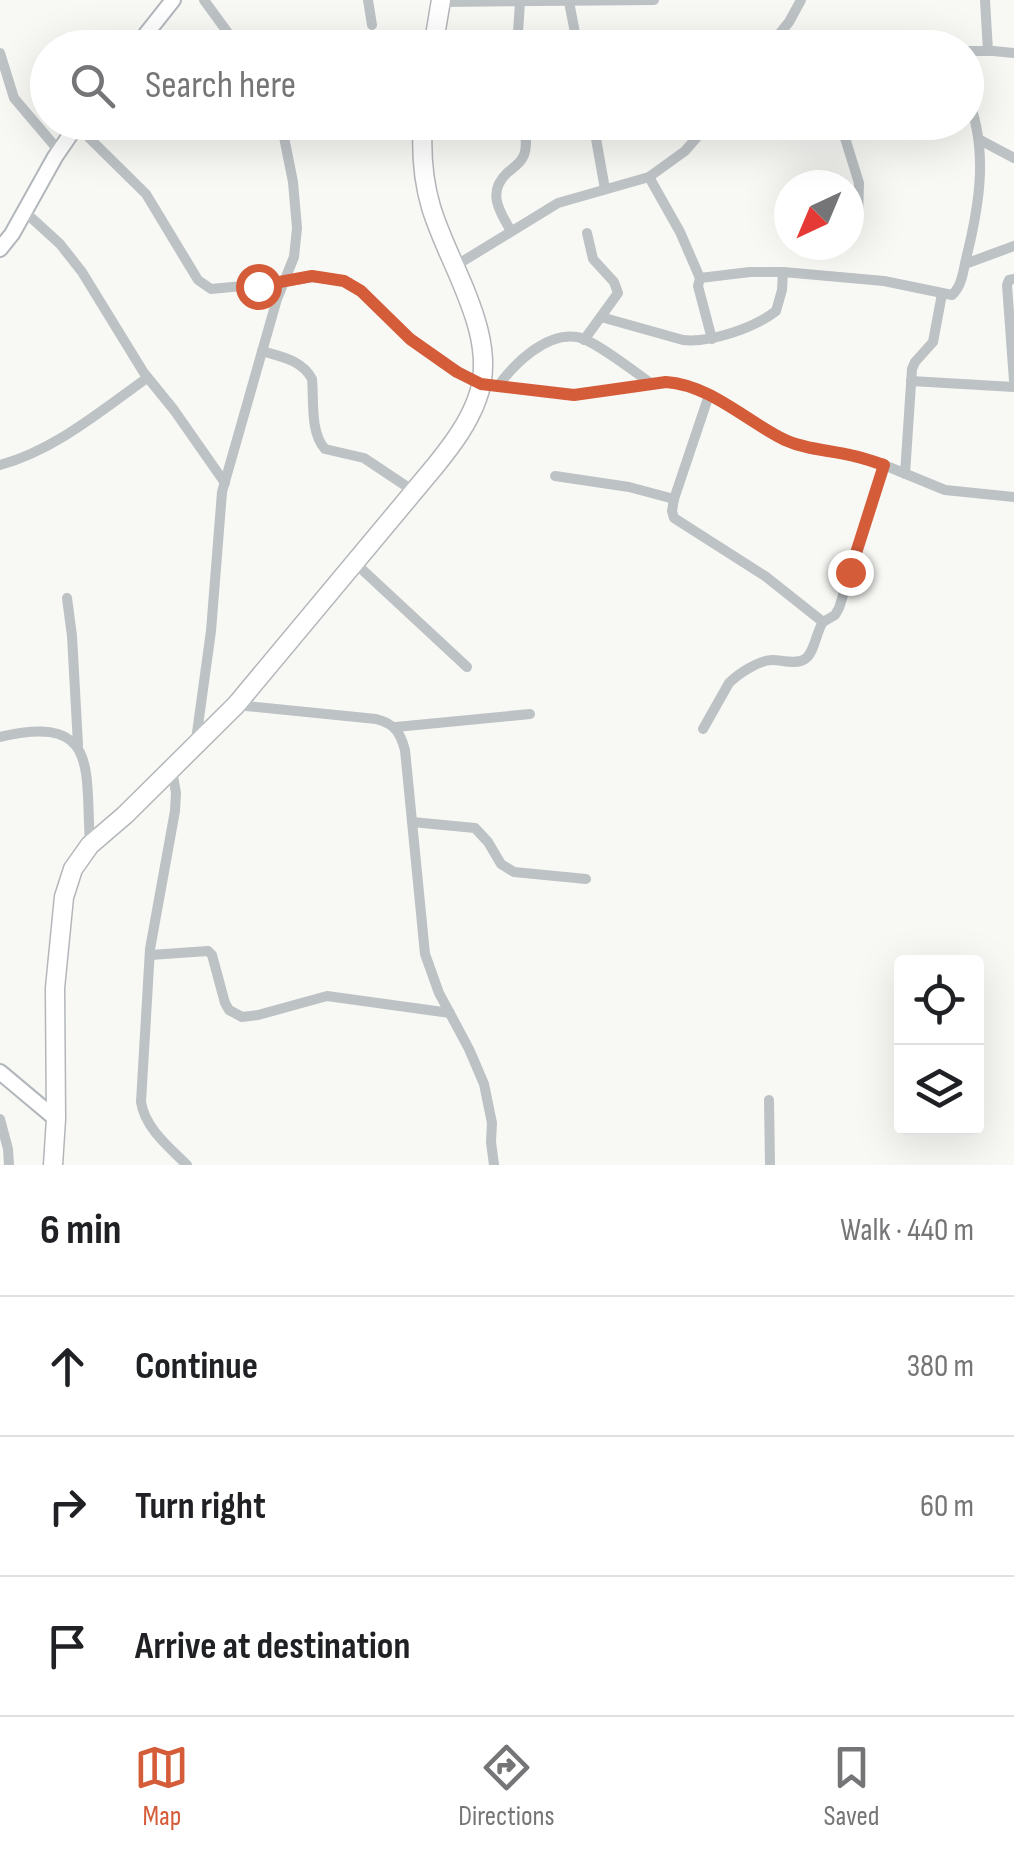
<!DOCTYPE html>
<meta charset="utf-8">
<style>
:root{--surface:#fff;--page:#f2f2f2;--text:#202124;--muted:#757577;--line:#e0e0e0;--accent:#d55c39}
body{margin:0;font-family:"Sofia Sans Condensed",sans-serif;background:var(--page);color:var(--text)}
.controls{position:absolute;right:30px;bottom:30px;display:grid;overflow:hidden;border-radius:10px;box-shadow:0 10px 40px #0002}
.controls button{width:90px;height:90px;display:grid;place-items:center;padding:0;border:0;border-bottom:2px solid var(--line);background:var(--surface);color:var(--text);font:50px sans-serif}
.compass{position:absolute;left:774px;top:170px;width:90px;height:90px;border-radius:50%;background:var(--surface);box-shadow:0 10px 40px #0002;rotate:224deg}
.stop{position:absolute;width:30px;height:30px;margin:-22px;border:8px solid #d55c39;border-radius:50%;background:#fff}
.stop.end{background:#d55c39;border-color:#fff;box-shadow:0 2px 10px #0008}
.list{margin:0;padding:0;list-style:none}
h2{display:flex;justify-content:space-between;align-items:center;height:130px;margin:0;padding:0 40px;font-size:42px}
h2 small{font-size:32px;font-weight:400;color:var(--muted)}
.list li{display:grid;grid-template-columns:65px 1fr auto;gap:30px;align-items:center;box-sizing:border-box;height:140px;padding:0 40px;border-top:2px solid var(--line)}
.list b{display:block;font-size:38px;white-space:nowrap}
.list em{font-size:32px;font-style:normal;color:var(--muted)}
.icon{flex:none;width:55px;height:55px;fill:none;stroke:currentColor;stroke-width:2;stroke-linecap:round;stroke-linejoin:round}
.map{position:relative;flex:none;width:1014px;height:1165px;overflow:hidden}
.search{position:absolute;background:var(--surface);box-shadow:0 10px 40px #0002;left:30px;right:30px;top:30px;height:110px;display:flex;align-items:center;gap:25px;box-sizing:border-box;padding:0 35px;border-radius:55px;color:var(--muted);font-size:38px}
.sheet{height:550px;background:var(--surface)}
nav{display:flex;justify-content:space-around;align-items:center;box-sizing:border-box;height:140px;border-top:2px solid var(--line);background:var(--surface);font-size:28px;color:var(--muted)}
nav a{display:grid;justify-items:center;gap:5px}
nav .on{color:var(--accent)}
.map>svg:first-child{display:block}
</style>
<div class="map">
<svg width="1014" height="1165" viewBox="0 0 1014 1165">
<rect width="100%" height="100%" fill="#f8f8f5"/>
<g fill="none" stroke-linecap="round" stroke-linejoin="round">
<defs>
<g id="secondary">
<polyline points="135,48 173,0"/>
<polyline points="0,249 12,234 55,157 79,122"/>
<polyline points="0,1072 56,1119"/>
</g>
<g id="highway">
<polyline points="433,48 441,0"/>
<path d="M53,1165l3,-46 -1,-131 9,-91 9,-28 17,-24 35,-30 111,-110 200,-240c16,-20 32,-41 41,-66 24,-62 -29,-134 -46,-192 -8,-27 -10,-57 -8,-85"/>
</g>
</defs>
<!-- secondary casing -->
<use href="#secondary" stroke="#b2b7bc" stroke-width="18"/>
<!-- highway casing -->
<use href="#highway" stroke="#b3b7ba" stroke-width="21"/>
<!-- street -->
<g stroke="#bdc2c5" stroke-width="10">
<polyline points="204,0 239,48"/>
<polyline points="368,0 372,25"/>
<polyline points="985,0 988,51"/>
<polyline points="441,2 654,0"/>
<polyline points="569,2 578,48"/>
<polyline points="517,48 520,2"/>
<polyline points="768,48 789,22 801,0"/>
<polyline points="966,51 993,51 1014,53"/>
<polyline points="0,53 14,98 59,151"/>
<polyline points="593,122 605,189"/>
<polyline points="840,122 859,183 858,219"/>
<path d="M77,126l69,68 52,86 13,9 73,-7 28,-5 32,4 17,10 50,48 30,23 40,22 93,11 92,-13c49,4 86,45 130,62l15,5 41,6 32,10 61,25 69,7"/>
<polyline points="980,140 1014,158"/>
<polyline points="649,177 680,232 700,278"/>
<polyline points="25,212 60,244 82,272 144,373 174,410 225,483"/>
<path d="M511,231c-12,-20 -24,-39 -4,-58 7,-6 14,-10 17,-18 4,-10 1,-22 0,-33"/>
<polyline points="965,264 1014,246"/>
<polyline points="455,266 558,203 649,177 685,151 710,122"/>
<polyline points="1014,279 1009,280 1007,285 1014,381"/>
<path d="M601,317l82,23c27,3 71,-12 93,-29l6,-21 1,-18 101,9 68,14c10,-9 11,-23 14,-36 14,-56 23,-111 0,-166"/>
<polyline points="712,339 698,286 700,278 750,272 783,272"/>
<polyline points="584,340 618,293 614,282 593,259 587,233"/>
<path d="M262,351c20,6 40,9 50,28 2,21 -2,54 13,70l39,9 51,34"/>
<polyline points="911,381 1014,387"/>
<path d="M498,386c16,-22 48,-54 79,-49 16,2 59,36 75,47"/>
<polyline points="709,395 674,499 672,511 674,518 765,576 823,622"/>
<path d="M0,465c55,-15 102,-55 147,-87"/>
<polyline points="905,474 912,369 915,362 933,342 942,294"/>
<polyline points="555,476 629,487 674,499"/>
<polyline points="354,562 467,667"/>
<polyline points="67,598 72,636 78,745"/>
<path d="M236,705l140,14c19,5 24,13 29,31l20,204 14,39 30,56 15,35 8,39 -1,19 3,23"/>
<polyline points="396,727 530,714"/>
<path d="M703,729l26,-46c9,-9 30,-23 43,-23 11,0 24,5 33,-1 10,-7 11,-27 18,-37l12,-7 4,-7 45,-143"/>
<path d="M0,737c100,-24 85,33 90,107"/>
<polyline points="196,740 211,631 222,492 277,299 294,257 297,228 293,182 281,122"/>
<path d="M172,770l4,23 -1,18 -25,138 -9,153c4,26 28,45 46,63"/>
<polyline points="412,822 475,828 488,842 501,864 514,872 586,879"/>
<polyline points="150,955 208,951 212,955 225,1003 229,1010 242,1017 258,1015 327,996 450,1013"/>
<polyline points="769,1100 770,1165"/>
<polyline points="0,1119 8,1149 9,1165"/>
</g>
<!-- secondary -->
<use href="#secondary" stroke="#fff" stroke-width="14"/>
<!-- highway -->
<use href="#highway" stroke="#fff" stroke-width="18"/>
</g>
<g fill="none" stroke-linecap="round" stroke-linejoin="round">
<!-- route -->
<path stroke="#d55c39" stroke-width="12" d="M258,286l54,-10 32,5 17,10 49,48 47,33 24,12 93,11 92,-13c44,3 80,39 119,58 22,10 46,10 69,16 10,2 20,6 30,9l-34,107"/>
</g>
</svg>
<div class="controls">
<button><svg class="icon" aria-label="locate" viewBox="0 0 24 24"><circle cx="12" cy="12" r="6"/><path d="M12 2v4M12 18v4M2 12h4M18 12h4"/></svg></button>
<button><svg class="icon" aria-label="layers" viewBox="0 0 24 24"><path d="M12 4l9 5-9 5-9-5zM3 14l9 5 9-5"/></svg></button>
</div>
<svg class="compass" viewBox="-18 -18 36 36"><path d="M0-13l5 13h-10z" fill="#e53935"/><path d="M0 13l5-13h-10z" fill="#757577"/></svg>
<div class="stop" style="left:258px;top:286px"></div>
<div class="stop end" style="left:850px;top:572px"></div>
<div class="search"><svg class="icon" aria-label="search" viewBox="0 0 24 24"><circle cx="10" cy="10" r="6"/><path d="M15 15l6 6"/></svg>Search here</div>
</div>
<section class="sheet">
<h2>6 min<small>Walk · 440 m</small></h2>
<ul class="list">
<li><svg class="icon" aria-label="ahead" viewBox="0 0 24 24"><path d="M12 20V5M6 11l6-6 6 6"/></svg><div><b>Continue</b></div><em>380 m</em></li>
<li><svg class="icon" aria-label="right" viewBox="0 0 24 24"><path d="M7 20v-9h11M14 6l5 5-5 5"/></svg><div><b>Turn right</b></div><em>60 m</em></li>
<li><svg class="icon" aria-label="arrive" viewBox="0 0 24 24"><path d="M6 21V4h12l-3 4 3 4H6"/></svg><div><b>Arrive at destination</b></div></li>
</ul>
</section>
<nav>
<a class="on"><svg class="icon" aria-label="map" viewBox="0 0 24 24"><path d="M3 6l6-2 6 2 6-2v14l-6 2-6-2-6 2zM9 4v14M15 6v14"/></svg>Map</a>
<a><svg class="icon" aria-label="directions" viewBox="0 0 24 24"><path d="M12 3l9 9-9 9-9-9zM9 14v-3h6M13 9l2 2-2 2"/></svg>Directions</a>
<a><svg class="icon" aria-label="saved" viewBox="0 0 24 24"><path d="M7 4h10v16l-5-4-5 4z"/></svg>Saved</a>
</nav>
